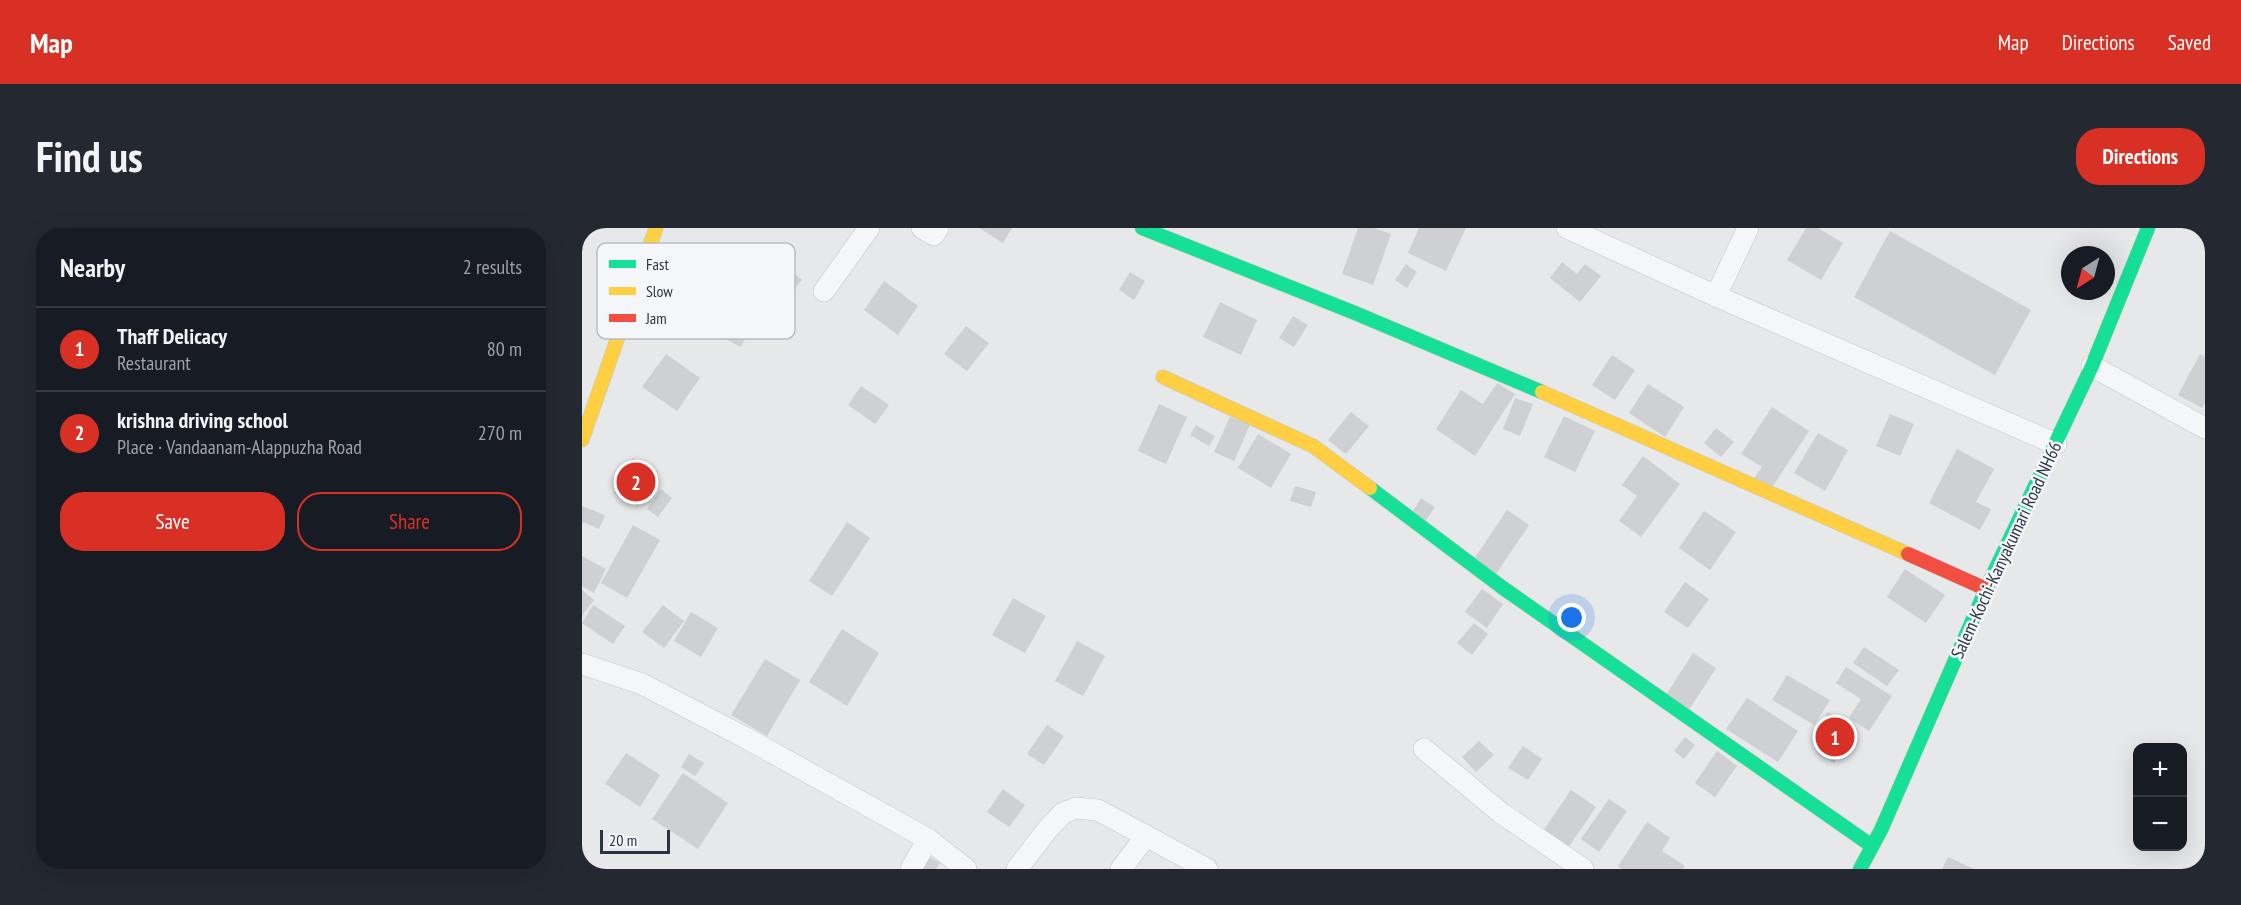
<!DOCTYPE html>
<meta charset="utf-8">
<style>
:root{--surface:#171b24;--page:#242831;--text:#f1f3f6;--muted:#9ea1a6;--line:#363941;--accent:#d93025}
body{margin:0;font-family:"PT Sans Narrow",sans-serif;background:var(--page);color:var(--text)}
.controls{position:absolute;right:18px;bottom:18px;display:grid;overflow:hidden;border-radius:12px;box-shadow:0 6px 24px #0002}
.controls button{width:54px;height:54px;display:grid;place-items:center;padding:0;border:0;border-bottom:2px solid var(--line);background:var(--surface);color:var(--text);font:30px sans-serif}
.compass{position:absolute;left:1479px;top:18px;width:54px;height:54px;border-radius:50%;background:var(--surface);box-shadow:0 6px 24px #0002;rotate:216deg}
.scale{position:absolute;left:18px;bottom:15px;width:70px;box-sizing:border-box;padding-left:6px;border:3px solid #2b3445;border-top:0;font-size:16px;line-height:21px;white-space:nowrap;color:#2b3445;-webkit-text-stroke:4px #f4f6f9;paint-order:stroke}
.you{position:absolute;left:990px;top:390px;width:21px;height:21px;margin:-15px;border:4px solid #fff;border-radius:50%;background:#1a73e8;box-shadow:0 0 0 9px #1a73e833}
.badge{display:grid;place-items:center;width:39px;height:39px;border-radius:50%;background:var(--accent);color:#fff;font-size:20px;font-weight:700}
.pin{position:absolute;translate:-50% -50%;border:3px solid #fff;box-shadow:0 2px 6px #0006}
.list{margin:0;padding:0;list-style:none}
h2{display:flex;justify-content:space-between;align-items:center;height:78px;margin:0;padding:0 24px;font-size:26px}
h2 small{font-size:20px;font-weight:400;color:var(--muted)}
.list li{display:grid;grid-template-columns:39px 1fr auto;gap:18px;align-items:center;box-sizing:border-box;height:84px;padding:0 24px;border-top:2px solid var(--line)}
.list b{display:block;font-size:22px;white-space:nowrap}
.list p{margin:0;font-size:20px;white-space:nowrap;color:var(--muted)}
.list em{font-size:20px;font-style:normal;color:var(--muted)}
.actions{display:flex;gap:12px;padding:18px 24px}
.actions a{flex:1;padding:14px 0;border:2px solid var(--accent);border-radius:24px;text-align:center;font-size:21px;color:var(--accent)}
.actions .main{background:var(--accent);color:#fff}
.map{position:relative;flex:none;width:1623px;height:641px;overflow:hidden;border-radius:24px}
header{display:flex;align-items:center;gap:36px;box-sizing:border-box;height:84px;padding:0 30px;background:var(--accent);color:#fff}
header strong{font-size:28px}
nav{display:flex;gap:33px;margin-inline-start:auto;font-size:21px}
.intro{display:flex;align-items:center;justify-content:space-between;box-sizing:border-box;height:144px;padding:0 36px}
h1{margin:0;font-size:42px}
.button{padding:15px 27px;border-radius:24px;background:var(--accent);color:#fff;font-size:21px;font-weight:700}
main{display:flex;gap:36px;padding:0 36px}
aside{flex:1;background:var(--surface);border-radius:24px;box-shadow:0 6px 24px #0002}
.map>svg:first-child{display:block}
</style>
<header>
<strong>Map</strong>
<nav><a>Map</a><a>Directions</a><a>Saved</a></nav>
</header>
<div class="intro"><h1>Find us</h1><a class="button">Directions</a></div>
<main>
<aside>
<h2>Nearby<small>2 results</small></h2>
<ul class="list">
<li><span class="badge">1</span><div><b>Thaff Delicacy</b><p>Restaurant</p></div><em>80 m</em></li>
<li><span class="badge">2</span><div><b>krishna driving school</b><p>Place · Vandaanam-Alappuzha Road</p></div><em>270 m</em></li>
</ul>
<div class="actions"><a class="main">Save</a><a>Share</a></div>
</aside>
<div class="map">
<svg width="1623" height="641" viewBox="0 0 1623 641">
<rect width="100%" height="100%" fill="#e6e8ea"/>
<!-- building -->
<g fill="#ced0d3">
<polygon points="397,0 430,0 421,15"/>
<polygon points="776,0 792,0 809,6 791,57 760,46"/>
<polygon points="837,0 884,0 864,43 826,25"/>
<polygon points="1224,0 1236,0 1261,15 1239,52 1205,32"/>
<polygon points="1308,3 1449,82 1413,147 1272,69"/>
<polygon points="197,33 220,52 189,92 150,62 169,36 184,49"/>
<polygon points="980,34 995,46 1003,36 1019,48 998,74 968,50"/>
<polygon points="824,36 835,44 825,60 813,52"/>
<polygon points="548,44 563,53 552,72 537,62"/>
<polygon points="302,53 336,78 316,107 282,82"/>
<polygon points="638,74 675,92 659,127 621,109"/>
<polygon points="152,82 172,93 159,119 138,108"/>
<polygon points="711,88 726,97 712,119 697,110"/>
<polygon points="384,98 407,115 385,143 362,126"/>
<polygon points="84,126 118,150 95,183 60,159"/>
<polygon points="1618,126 1623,129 1623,175 1620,180 1596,167"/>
<polygon points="1030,127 1053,142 1033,172 1010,157"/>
<polygon points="915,155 933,166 893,228 854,201 879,162 901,176"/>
<polygon points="1066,156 1102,179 1083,209 1047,185"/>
<polygon points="279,158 307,177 293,196 266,177"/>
<polygon points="933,170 951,176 938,208 921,201"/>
<polygon points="577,176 605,189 584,236 556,223"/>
<polygon points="1190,179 1227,203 1189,261 1172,250 1180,239 1159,226"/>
<polygon points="769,184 787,198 764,226 746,212"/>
<polygon points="1308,186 1332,196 1318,228 1294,218"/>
<polygon points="982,188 1013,203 993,244 962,229"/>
<polygon points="648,189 668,197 652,233 632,224"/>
<polygon points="614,197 633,208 627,218 608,207"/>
<polygon points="1134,200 1152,214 1139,229 1122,215"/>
<polygon points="1236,205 1266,222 1243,263 1212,245"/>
<polygon points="676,206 709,226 689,260 656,240"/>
<polygon points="1375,221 1412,241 1394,274 1409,281 1398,302 1347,275"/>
<polygon points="1061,228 1098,256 1059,309 1037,293 1055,268 1040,257"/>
<polygon points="51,230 75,244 56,278 32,265"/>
<polygon points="713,258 734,264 729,279 708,273"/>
<polygon points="79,261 90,270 76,289 65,281"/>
<polygon points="839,270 853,279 842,295 829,286"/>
<polygon points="0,278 23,287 17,301 0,294"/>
<polygon points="925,282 947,297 914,346 892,331"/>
<polygon points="1122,283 1154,304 1128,342 1097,320"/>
<polygon points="265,294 288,310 250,368 227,353"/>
<polygon points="51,297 78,312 45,370 19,355"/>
<polygon points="0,328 24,341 12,365 0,358"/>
<polygon points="1323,341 1363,367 1344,395 1305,369"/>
<polygon points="1103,354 1127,371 1106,400 1082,384"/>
<polygon points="900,361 921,376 905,400 883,384"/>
<polygon points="0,362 12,372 0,388"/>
<polygon points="431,370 464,388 443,425 410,407"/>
<polygon points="11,377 43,398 31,416 0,395"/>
<polygon points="81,377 102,393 82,420 60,404"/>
<polygon points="109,384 136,400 119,429 92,413"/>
<polygon points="892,395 906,406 890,427 875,415"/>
<polygon points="260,401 297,425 265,478 227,454"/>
<polygon points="495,413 523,428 501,468 473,453"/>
<polygon points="1282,419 1317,442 1305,458 1271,435"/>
<polygon points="1111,425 1134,440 1107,482 1084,467"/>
<polygon points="183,431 218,452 185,508 149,487"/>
<polygon points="1264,439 1310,468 1287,503 1267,490 1279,471 1254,455"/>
<polygon points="1205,447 1248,472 1232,497 1190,472"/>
<polygon points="1165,470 1216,503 1196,534 1144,501"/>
<polygon points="1246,484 1273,502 1252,535 1236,526 1244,513 1232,506"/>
<polygon points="465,497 482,508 462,537 445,526"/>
<polygon points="1103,509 1113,517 1102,531 1092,523"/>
<polygon points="897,513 912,527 894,544 880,529"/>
<polygon points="941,518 960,531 946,552 926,540"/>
<polygon points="1135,523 1155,538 1133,569 1113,555"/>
<polygon points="44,525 78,547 58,579 23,556"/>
<polygon points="107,526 122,535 113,548 99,539"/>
<polygon points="101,545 146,575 116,621 70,591"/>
<polygon points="421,561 443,577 427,599 405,584"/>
<polygon points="989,562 1014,579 986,620 961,603"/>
<polygon points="1027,571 1045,583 1017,624 999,611"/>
<polygon points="1065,594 1088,610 1080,623 1103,638 1101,641 1040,641 1036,638"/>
<polygon points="345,627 358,635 354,641 339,641"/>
<polygon points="1366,629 1392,641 1360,641"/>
</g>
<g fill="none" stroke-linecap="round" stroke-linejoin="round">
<defs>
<g id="street">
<polyline points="340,0 352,7 356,0"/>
<polyline points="985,0 1134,68 1474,216"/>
<polyline points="242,63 287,0"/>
<polyline points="1134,68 1166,0"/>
<polyline points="1510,138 1623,200"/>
<polyline points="0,436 60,456 164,510 346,611 384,641"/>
<polyline points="842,521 919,585 1001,641"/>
<polyline points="329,641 346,611"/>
<polyline points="435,641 465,602 481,585 494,580 516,582 625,641"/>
<polyline points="539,641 564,608"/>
</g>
<g id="fast">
<polyline points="560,0 773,85 960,164"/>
<polyline points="788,260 921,360 1290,618"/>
<polyline points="1278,641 1299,602 1404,361 1510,138 1566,0"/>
</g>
<g id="slow">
<polyline points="581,149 731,218 788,260"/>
<polyline points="960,164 1326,326"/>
<polyline points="0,212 74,0"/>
</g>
<polyline id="jam" points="1326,326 1404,361"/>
</defs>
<!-- street casing -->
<use href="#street" stroke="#c4c6c8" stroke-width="22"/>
<!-- fast casing -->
<use href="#fast" stroke="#c4c6c8" stroke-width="15"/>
<!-- slow casing -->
<use href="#slow" stroke="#c4c6c8" stroke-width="15"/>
<!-- jam casing -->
<use href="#jam" stroke="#c4c6c8" stroke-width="15"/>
<!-- street -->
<use href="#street" stroke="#f5f6f7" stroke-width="21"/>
<!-- fast -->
<use href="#fast" stroke="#16e098" stroke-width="14"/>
<!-- slow -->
<use href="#slow" stroke="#ffcf43" stroke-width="14"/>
<!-- jam -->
<use href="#jam" stroke="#f24e42" stroke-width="14"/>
</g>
<g text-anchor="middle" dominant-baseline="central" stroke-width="5" stroke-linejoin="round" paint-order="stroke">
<!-- street labels -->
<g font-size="18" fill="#2b3445" stroke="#f4f6f9">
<text transform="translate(1424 322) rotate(-65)">Salem-Kochi-Kanyakumari Road NH66</text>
</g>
</g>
<!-- legend -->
<rect x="15" y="15" width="198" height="96" rx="9" fill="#f4f6f9" stroke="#b8bcc3" stroke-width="1.5"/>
<rect x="27" y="32" width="27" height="8" fill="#16e098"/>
<rect x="27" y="59" width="27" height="8" fill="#ffcf43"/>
<rect x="27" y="86" width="27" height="8" fill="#f24e42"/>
<g font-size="16" fill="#2b3445">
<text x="64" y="42">Fast</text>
<text x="64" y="69">Slow</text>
<text x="64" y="96">Jam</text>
</g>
</svg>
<div class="controls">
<button>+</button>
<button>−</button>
</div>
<svg class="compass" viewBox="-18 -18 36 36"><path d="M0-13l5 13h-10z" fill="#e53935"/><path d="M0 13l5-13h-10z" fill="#9ea1a6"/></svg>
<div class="scale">20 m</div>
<div class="you"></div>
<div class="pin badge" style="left:1253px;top:509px">1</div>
<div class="pin badge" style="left:54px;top:254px">2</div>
</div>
</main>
